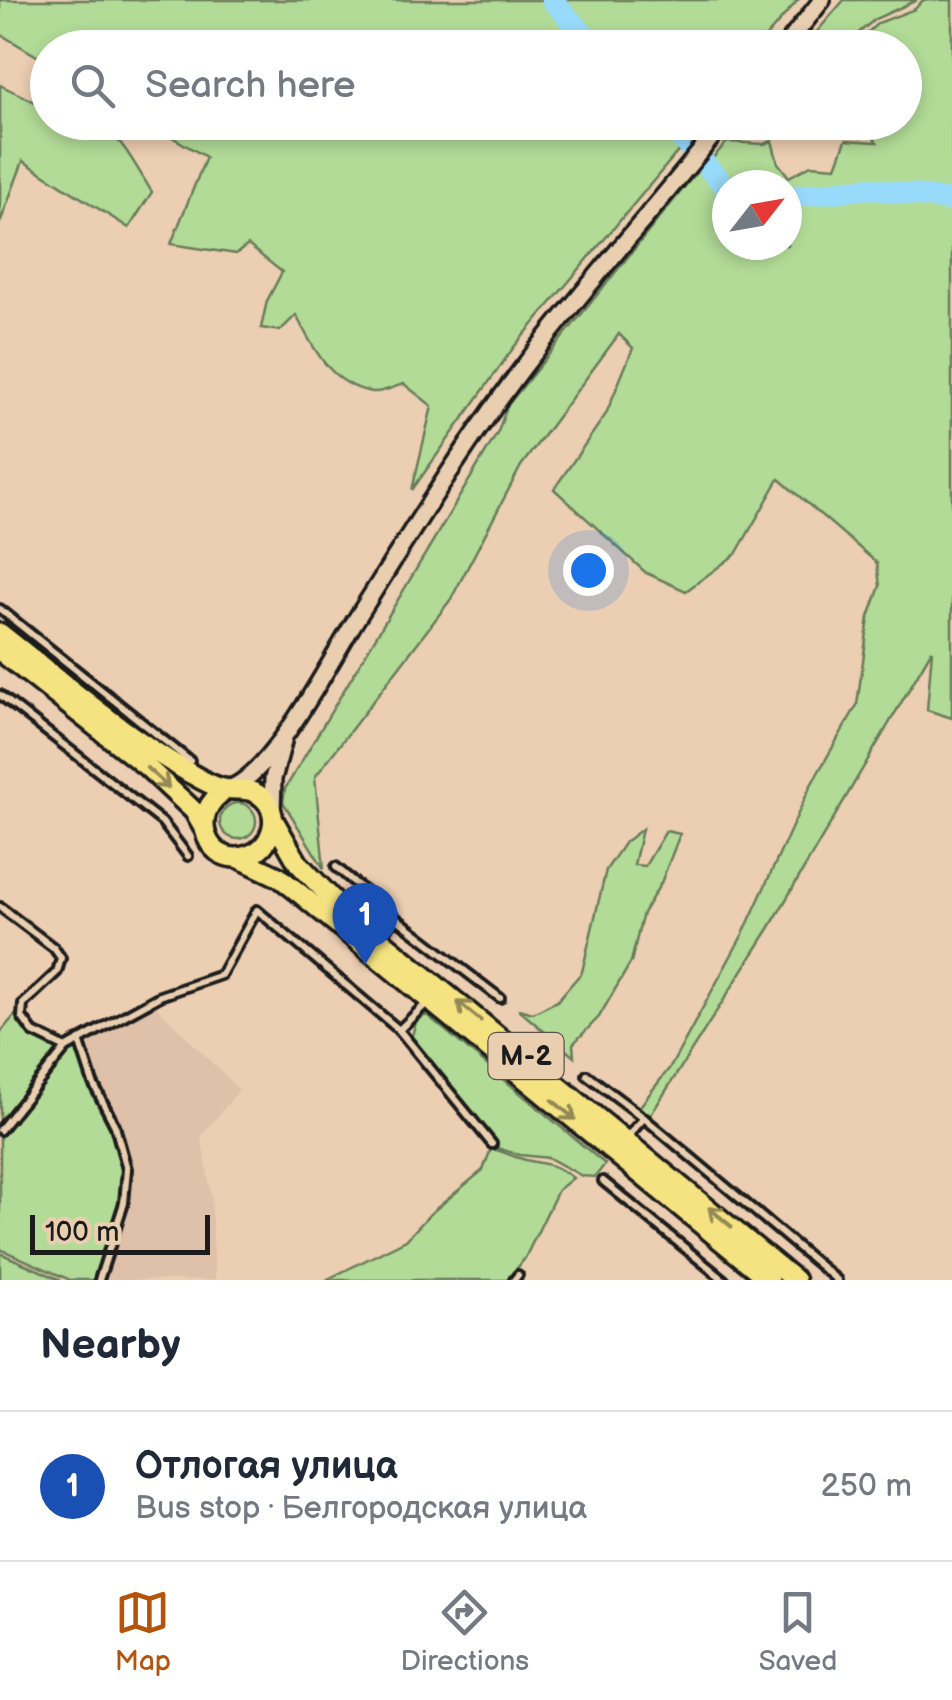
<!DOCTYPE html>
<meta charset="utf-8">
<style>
:root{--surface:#fff;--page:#f2f2f3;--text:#1f2937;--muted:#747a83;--line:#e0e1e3;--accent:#b45309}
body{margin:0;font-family:"Balsamiq Sans",sans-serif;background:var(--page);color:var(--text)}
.compass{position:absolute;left:712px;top:170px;width:90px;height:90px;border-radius:50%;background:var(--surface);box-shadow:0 5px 15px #0003;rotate:59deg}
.scale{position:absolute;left:30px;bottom:25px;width:180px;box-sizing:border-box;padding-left:10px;border:5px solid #1c1c1c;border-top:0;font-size:28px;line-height:35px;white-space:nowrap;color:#1c1c1c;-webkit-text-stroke:8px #e9cfb0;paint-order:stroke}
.you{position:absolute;left:588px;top:570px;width:35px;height:35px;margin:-25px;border:8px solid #fff;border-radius:50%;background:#1a73e8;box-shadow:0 0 0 15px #1a73e833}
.badge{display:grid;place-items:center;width:65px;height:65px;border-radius:50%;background:var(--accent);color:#fff;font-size:32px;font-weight:700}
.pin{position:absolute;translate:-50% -82px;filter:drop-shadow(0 2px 5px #0008)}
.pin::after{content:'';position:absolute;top:52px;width:35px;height:30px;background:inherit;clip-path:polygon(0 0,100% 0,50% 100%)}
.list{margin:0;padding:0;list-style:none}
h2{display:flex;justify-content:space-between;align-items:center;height:130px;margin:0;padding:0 40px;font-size:42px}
h2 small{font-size:32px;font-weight:400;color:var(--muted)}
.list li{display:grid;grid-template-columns:65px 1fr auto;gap:30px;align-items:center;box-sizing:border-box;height:150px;padding:0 40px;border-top:2px solid var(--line)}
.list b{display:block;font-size:38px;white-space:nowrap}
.list p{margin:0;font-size:32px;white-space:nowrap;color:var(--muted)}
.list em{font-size:32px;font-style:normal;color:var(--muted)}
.icon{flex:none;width:55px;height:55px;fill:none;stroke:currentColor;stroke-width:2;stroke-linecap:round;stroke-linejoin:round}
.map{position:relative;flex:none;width:952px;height:1280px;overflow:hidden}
.search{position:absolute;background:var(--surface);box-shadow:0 5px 15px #0003;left:30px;right:30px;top:30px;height:110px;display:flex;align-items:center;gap:25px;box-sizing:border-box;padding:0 35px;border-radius:55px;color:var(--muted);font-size:38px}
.sheet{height:280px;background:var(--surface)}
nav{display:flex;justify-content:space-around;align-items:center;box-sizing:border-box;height:140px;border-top:2px solid var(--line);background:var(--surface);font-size:28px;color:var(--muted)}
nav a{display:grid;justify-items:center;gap:5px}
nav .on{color:var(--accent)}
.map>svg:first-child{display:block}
</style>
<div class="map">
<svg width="952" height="1280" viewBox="0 0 952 1280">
<rect width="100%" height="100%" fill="#ecceb2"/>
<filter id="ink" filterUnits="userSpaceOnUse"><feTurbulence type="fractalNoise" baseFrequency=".01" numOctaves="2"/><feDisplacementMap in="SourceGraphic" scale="20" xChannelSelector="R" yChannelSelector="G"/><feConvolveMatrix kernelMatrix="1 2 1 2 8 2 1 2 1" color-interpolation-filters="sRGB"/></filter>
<g filter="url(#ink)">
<!-- built -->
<polygon fill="#dfc0a8" points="154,1004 239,1090 201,1136 211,1194 215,1280 104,1280 127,1203 129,1169 96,1084 84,1041"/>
<!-- green -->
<g fill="#b2db97" stroke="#677c5a" stroke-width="2.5" fill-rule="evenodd">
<polygon points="0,0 546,0 589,47 48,48 47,62 0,34"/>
<polygon points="565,0 798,0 757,47 608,48"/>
<polygon points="844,0 917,0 875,19 842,47 804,47"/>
<path d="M923,0h29v718l-25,-8 5,-60 -162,277 -120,189 -12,-7 33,-43 73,-134 67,-147 46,-80 12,-88 11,-31 -3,-23 -98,-84 -43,75 -50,37 -40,-18 -92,-84 52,-75 27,-66 -14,-14 -98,132 -70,133 -136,178 9,92 -41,-67 2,-13 213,-357 9,-26 193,-238 25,9 -14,-17 16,-18 37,2 8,-3 6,22 11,14 22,-12 25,2 10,-27 31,2 -14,-19 41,-1v-74l-52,-1 26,-24 37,-14zM727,185h60v60h-60z"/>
<path d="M0,85l47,23 1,14c70,0 69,14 104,70l-23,36 -106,-67 -23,62z"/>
<path d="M148,123h508l24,26 -166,198 -102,143 20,-84 -28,-22c-9,2 -21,9 -31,8 -42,-6 -60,-44 -77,-77l-16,16 -19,-3 6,-27 15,-29 -34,-27 -12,9 -65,-10 35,-87z"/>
<circle cx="238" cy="821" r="18"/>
<polygon points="642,829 634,865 645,866 666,831 680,834 661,883 643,913 631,962 599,1017 573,1044 574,1057 518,1009 533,1013 557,1001 582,972 606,870 625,842"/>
<polygon points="20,1009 32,1033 61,1049 0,1126 0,1033"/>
<polygon points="427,1015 605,1164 595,1177 582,1176 549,1158 520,1155 490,1146 477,1123 411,1039 417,1019"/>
<path d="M74,1047c9,12 12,28 19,42 43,87 32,103 3,191h-26l-70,-31v-113l67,-85z"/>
<path d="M491,1149c10,1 15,5 25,8 25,9 33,2 57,21l-15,12 -33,68 -17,22h-182l80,-40 25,-27 52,-43z"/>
<polygon points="0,1253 61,1280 0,1280"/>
</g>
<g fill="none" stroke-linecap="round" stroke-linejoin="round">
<!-- river -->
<g stroke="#98dafa" stroke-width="22">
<polyline points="552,0 596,48"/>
<polyline points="666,122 727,188"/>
<polyline points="787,197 869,188 952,201"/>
</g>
<defs>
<g id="lane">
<polyline points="0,609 190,761"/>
<polyline points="0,695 162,822 188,856"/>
<polyline points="336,867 396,918 379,937"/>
<polyline points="0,907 54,948 61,958 57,972 23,1004 22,1017 33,1032 66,1048 160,996 221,975 257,910 399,1030"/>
<polyline points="396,918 500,998"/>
<polyline points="429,1001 399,1030 492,1144"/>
<polyline points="79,1040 93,1083 115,1126 127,1169 124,1203 99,1280"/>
<polyline points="587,1075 644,1118"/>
<polyline points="0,1130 66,1048"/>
<polyline points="626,1138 644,1118 837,1280"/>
<polyline points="603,1181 724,1280"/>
<polyline points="514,1280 518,1275"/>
</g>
<g id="secondary">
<polyline points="784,48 822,0"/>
<path d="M231,788c44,-18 99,-127 126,-170 56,-89 112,-182 178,-266 61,-78 127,-152 189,-230"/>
<polyline points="272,812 273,779 283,742"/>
</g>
<g id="primary">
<path d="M0,633c60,47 120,99 186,138 11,6 23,14 35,17 15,4 29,-3 43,11 18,18 7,48 -15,56 -41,15 -64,-42 -23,-65"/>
<polyline points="0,651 147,767 194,811 203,827"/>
<polyline points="273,819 298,863 337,904 795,1280"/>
<polyline points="239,858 279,877 298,892 769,1280"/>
</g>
</defs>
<!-- lane casing -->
<use href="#lane" stroke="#1c1c1c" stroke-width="14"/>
<!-- secondary casing -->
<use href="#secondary" stroke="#1c1c1c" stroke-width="22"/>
<!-- primary casing -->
<use href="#primary" stroke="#1c1c1c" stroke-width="25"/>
<!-- lane -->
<use href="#lane" stroke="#e9cfb0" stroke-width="6"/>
<!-- secondary -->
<use href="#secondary" stroke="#e9cfb0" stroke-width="15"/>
<!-- primary -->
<use href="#primary" stroke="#f5e382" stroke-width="18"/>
</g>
<!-- one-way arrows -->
<defs><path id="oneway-shaft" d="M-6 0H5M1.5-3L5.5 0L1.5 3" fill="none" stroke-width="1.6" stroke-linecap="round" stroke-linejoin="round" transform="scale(2.5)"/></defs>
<g stroke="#938954">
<use href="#oneway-shaft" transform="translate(158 778) rotate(42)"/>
<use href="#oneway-shaft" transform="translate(469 1011) rotate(-141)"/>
<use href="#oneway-shaft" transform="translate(564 1110) rotate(40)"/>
<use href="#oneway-shaft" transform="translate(720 1217) rotate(-140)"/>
</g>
</g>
<g text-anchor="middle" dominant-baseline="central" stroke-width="9" stroke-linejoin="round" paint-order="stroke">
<!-- shield labels -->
<rect fill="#e9cfb0" stroke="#5a5248" stroke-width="2.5" x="488.5" y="1033" width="75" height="46" rx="8"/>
<g font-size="28" font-weight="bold" fill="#1c1c1c">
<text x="526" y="1056">М-2</text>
</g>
</g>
</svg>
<svg class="compass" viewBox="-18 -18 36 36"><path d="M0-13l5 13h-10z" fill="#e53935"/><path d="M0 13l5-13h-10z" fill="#747a83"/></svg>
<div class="scale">100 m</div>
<div class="you"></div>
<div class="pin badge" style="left:365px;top:965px;background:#1a4fb4">1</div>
<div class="search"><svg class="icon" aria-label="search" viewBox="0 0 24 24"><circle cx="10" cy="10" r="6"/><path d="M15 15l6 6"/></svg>Search here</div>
</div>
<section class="sheet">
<h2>Nearby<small></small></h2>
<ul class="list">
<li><span class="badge" style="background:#1a4fb4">1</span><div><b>Отлогая улица</b><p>Bus stop · Белгородская улица</p></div><em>250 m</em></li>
</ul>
</section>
<nav>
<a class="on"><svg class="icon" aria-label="map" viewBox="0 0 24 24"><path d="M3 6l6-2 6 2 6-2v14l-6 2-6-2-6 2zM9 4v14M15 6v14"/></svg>Map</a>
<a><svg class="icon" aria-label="directions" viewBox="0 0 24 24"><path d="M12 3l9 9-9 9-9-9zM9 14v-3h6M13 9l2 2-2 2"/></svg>Directions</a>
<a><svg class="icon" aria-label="saved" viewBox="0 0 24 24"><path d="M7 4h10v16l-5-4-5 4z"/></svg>Saved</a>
</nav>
